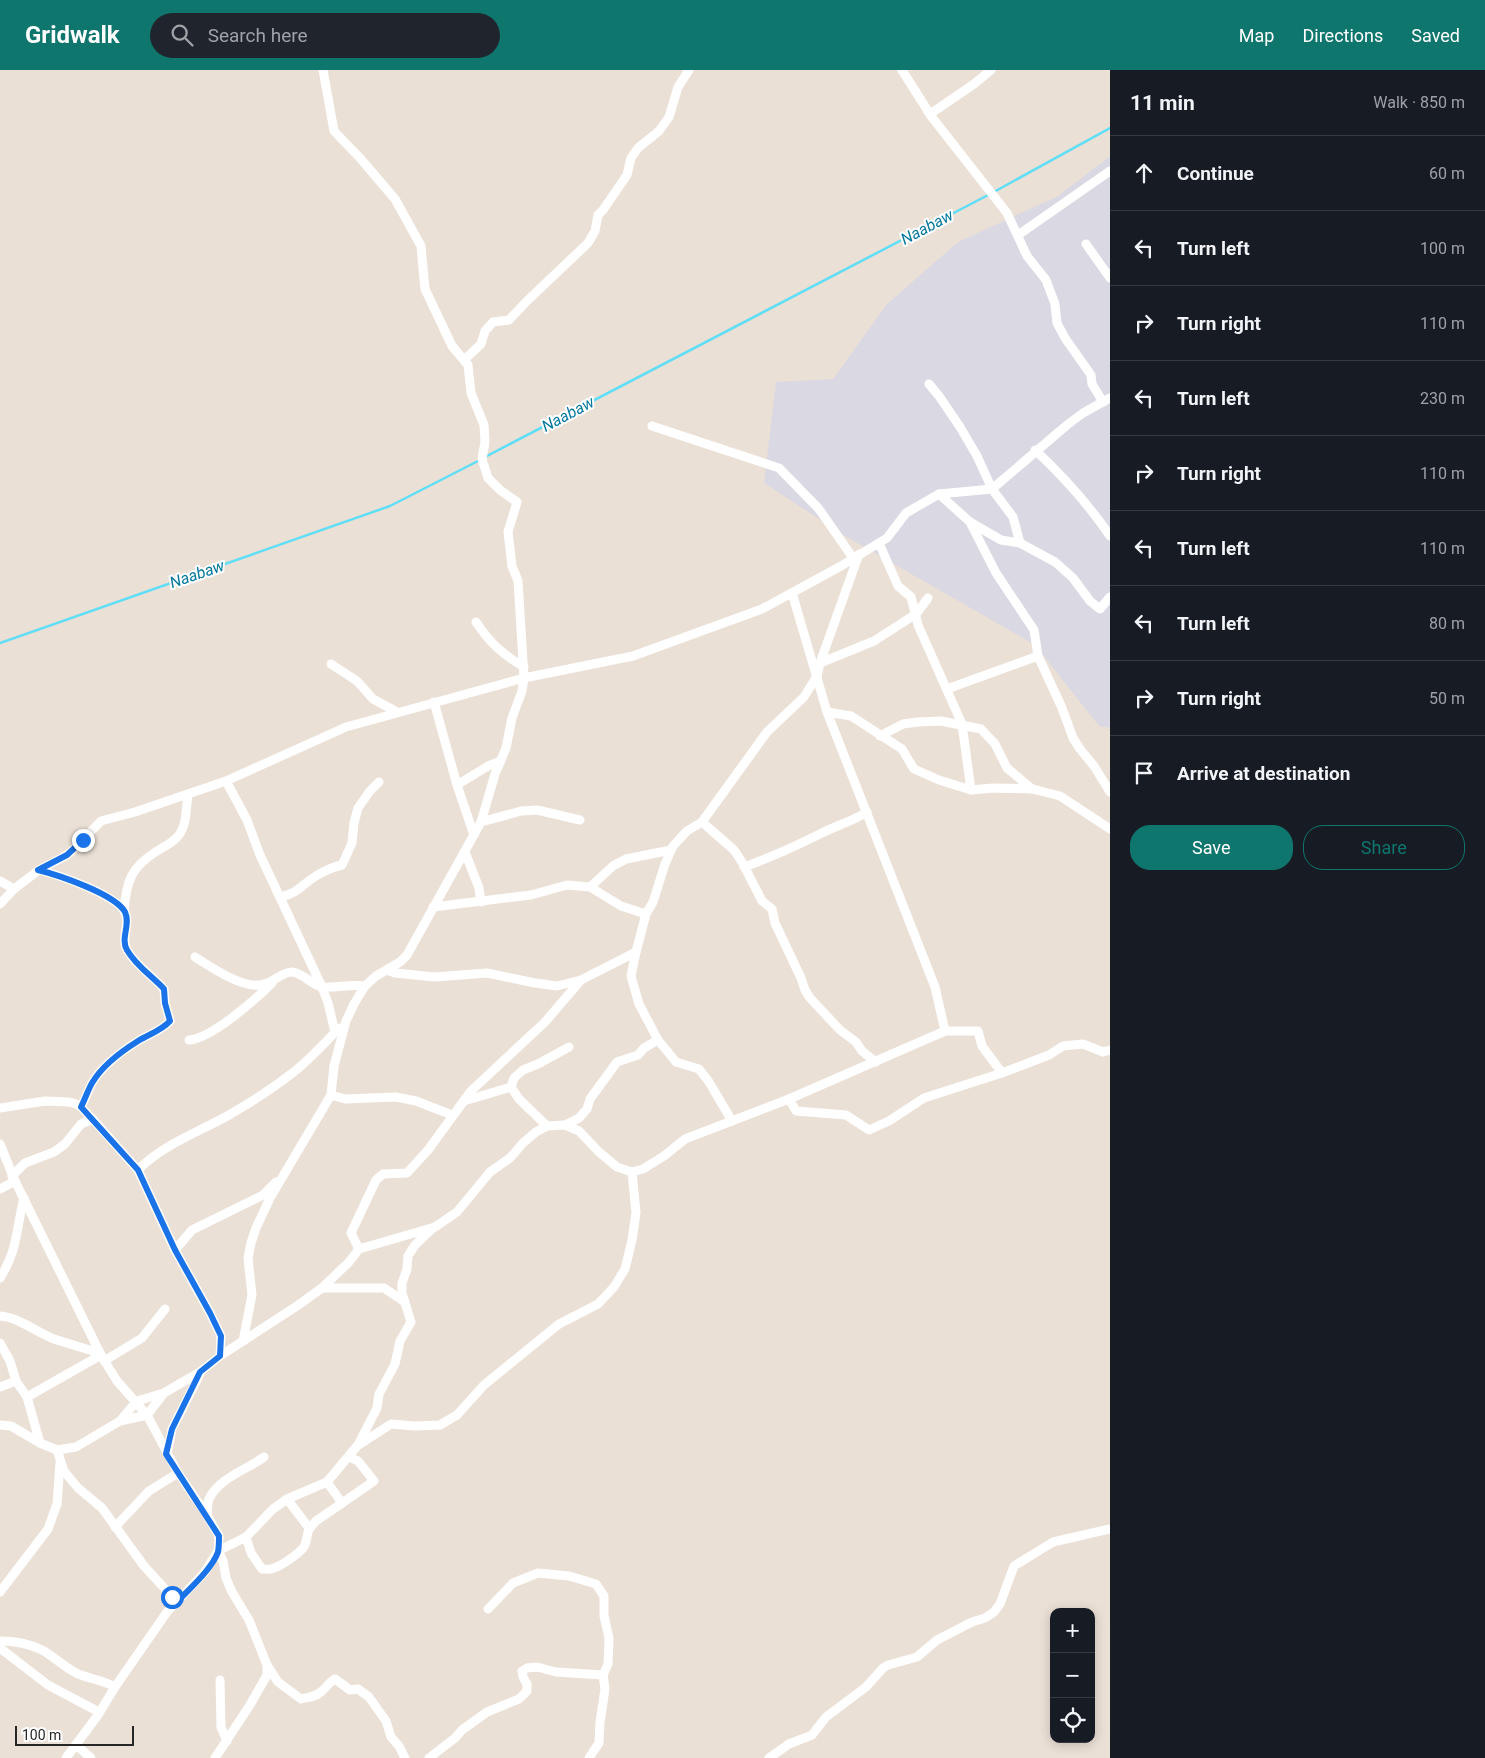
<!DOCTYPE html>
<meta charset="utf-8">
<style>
:root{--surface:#171b24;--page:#20242c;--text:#f1f3f6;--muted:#9ea1a6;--line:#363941;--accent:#0f766e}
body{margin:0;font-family:Roboto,sans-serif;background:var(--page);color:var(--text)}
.controls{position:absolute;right:15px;bottom:15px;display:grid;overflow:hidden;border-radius:10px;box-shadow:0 2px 12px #0003}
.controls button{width:45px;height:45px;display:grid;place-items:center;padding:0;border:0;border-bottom:1px solid var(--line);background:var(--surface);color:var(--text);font:25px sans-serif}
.scale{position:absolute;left:15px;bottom:12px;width:119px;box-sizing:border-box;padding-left:5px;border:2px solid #262626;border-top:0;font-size:14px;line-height:18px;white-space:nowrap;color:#262626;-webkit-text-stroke:4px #fff;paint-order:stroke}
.stop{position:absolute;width:15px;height:15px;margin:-11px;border:4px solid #1a73e8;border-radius:50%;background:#fff}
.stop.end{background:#1a73e8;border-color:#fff;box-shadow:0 1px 5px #0008}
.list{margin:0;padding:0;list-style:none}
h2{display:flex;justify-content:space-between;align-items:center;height:65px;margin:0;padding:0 20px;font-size:21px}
h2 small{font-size:16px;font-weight:400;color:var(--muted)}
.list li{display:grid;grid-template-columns:32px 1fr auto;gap:15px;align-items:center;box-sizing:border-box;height:75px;padding:0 20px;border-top:1px solid var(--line)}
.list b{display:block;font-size:19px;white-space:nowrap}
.list em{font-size:16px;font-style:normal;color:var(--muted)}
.actions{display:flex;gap:10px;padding:15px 20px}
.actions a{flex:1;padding:11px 0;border:1px solid var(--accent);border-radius:20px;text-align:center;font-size:18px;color:var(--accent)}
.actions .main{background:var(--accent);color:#fff}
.icon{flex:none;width:28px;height:28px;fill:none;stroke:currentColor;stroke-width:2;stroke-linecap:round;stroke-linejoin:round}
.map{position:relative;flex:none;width:1110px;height:1688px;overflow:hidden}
header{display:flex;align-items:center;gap:30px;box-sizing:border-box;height:70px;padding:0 25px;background:var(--accent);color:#fff}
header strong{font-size:24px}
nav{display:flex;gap:28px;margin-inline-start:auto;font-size:18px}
.search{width:350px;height:45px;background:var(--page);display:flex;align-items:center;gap:12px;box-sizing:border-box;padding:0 18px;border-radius:28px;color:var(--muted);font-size:19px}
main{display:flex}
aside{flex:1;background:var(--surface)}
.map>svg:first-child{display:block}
</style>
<header>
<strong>Gridwalk</strong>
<div class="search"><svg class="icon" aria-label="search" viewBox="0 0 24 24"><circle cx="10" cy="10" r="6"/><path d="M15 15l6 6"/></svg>Search here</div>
<nav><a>Map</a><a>Directions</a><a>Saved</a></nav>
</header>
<main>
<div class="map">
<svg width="1110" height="1688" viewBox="0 0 1110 1688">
<rect width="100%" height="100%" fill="#ebe0d6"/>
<!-- industrial -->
<polygon fill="#dad8e2" points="1110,86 1110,658 1099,656 1035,575 845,466 764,413 776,312 833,309 887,234 958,172 1058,126"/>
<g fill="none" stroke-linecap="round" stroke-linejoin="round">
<!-- stream -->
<g stroke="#5fdef6" stroke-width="2.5">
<polyline points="485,387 992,123 1110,58"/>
<polyline points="0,573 390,436 480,390"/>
</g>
<!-- street -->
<g stroke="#fff" stroke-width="9">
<polyline points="902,0 931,46 1007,143 1027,186 1046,210 1055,234 1057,253 1065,268 1091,305 1092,314 1103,332"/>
<polyline points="930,44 974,14 991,0"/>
<polyline points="1018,165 1110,101"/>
<polyline points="1086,174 1110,208"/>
<polyline points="464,290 481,274 485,261 493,252 509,250 527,231 588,173 595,161 598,145 603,140 627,105 631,88 638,78 659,61 669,47 678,17 689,0"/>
<polyline points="929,314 939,326 960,357 977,386 992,419 1013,447 1020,473"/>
<polyline points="652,356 779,398 819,439 853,488"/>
<path d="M1035,380c28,26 54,55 75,86"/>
<polyline points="939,424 970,452 1001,470 1020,473 1055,492 1073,508 1090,531 1100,539 1110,527"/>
<polyline points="970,452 996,503 1034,560 1038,586 1062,638 1073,668 1080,679 1094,696 1110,722"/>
<polyline points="879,473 898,516 911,527 918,555 962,654 971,720"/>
<path d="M476,552c14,21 26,32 48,45"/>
<polyline points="820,593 874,571 916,544 928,528"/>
<polyline points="331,594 357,611 373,629 397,642"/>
<polyline points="947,619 1038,586"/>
<polyline points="434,632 457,715 474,765"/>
<polyline points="827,642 851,646 902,679 914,699 939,710 971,720 993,718 1033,719 1060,726 1110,759"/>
<polyline points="880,666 903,654 918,652 941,651 981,659 995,674 1007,698 1032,719"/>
<polyline points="226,711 247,750 260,785 322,917 328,933 335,962"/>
<polyline points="457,715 488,696 501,691"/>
<polyline points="481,752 521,741 537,740 580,750"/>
<polyline points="702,752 734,780 742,792 762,831 772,839 775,853 801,908 805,920 810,928 840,960 856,972 862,981 876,992"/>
<polyline points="465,782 479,818 481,832"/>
<path d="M744,797c28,-10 54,-22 80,-35 14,-7 29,-11 43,-20"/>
<path d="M39,800c19,5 76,24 86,42 6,13 -5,26 2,38 9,16 25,25 37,39l1,14 5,18c-9,10 -21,13 -32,20 -16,10 -36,25 -46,42 -4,8 -7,16 -11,24"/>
<polyline points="0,811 14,819"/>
<polyline points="590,817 613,796 626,789 671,780"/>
<path d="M281,827c19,-5 20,-12 35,-21 8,-5 17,-9 26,-11l10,-22 2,-20 4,-15 12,-17 9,-9"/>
<polyline points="0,834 14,819 39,800 67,785 75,778 101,751 135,742 226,711 346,657 524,608 633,586 762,539 841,496 887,468 906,443 939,424 992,419 1067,355 1083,343 1110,328"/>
<polyline points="433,837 531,825 567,815 590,817 621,836 646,844"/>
<path d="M124,841c2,-29 7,-44 33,-60 8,-5 16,-8 22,-16 8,-11 7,-27 9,-41"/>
<polyline points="636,882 631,906 639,934 658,970 676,992 699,999 709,1012 732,1051"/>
<path d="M195,887c16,10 50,34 69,27 10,-2 18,-12 28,-12 12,1 20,14 31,15 14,1 28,-3 42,-1"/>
<polyline points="387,900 395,903 435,907 487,903 535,913 557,916 581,910"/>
<polyline points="945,961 978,961 982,976 1002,1003"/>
<path d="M189,970c22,-1 67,-41 83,-57"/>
<polyline points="511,1017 514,1008 523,1000 538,994 569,977"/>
<polyline points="331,1025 345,1029 396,1027 416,1031 452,1045"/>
<polyline points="789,1029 796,1041 846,1045 869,1060 889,1051 924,1028 1002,1003 1049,985 1063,976 1083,974 1103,982 1110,980"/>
<polyline points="464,1031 511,1017 519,1029 547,1056"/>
<polyline points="0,1038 45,1031 69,1032 76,1034 81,1037 98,1055 138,1100 175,1180 210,1243 221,1266 220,1286"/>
<polyline points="565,1055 579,1048 587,1039 590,1029 617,992 638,985 644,978 658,970"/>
<polyline points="0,1074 15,1111 0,1119"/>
<path d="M138,1100c24,-25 61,-38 91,-55 21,-12 47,-29 66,-44 16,-13 30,-28 44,-43"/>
<polyline points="12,1106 25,1093 54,1082 65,1074 81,1054 93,1049"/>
<polyline points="15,1111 101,1285 117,1311 147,1345 178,1403 207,1445 219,1466 218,1481 223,1491 226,1508 232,1522 249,1550 267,1595 267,1605 250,1635 215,1688"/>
<polyline points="359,1179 435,1157 457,1142 490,1102 510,1088 523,1073 536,1062 547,1056 565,1055 579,1061 599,1082 617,1097 632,1102 643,1099 664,1086 685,1069 789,1029 945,961 935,917 827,642 792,523"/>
<polyline points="175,1180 192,1160 263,1125 276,1112"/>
<path d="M0,1208c18,-28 16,-49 24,-80"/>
<polyline points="322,1218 384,1218 405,1232"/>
<path d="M0,1246c18,1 36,16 54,23 15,5 30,9 45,14"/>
<polyline points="243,1271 252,1225 248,1188 251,1173 256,1158 270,1128 331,1025 334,996 346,951 354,934 365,916 376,906 400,892 407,885 481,752 495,704 506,678 512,648 522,621 524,608 518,511 512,496 508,462 517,432 500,420 488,408 482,389 485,372 484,355 471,323 468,295 452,276 425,219 421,176 395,129 360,88 334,61 323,0"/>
<polyline points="0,1273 10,1291 16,1311 27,1327 40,1373"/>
<polyline points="104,1291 142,1268 165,1239"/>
<polyline points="0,1317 16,1311"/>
<polyline points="27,1327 101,1285"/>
<polyline points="120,1351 137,1331 164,1323"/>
<polyline points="0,1355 11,1356 40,1373 57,1380 76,1377 120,1351 147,1345 164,1323 200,1302 220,1286 297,1236 322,1218 349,1192 359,1179 351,1163 376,1110 383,1104 407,1103 428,1080 471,1021 545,952 581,910 636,882 646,844 653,832 665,794 673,776 687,761 702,752 767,662 804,627 817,606 820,593 859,484"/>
<polyline points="358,1375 377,1338 379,1324 395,1294 400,1271 411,1252 402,1223 402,1213 407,1199 408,1186 415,1175 433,1158"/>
<polyline points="57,1380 64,1401 78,1418 102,1438 144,1496 177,1532"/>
<polyline points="167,1384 172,1359 200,1304"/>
<polyline points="327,1412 342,1433"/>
<polyline points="287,1429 309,1458"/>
<path d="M207,1445c1,-5 0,-12 2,-16 10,-21 37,-29 55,-42"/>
<polyline points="115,1457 149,1421 178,1403"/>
<path d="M246,1467l5,16 11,16c4,0 8,1 12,-1 7,-2 28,-16 31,-23 4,-13 0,-12 11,-24l58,-40 -16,-20 -9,-4"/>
<polyline points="0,1522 48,1459 57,1434 60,1393"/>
<polyline points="488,1539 513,1513 538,1503 569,1506 596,1514 604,1526 604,1546 609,1568 608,1594 603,1605 605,1619 600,1652 599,1673 589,1688"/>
<path d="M0,1571c15,0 28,2 42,9 13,7 23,18 36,24 12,5 25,6 37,13"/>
<polyline points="0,1578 48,1615 99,1642"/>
<path d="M267,1595l11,17 23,17c8,-2 15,-2 21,-8 5,-4 7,-9 13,-12l15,11 8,-1 11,8 17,24 5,16 8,9 6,12"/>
<polyline points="220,1610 221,1657 227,1671"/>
<polyline points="76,1675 91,1688"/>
<polyline points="66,1688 98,1645 115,1617 167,1542 204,1503 218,1481 246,1467 273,1439 287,1429 327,1412 357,1376 391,1354 415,1356 440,1355 457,1345 484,1315 559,1254 598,1234 614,1217 625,1199 632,1170 636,1143 632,1102"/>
<polyline points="429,1688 455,1668 462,1660 487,1642 519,1629 527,1621 527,1614 523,1607 522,1601 527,1598 537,1597 556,1602 603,1605"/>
<polyline points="769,1688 789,1674 812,1665 826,1647 866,1617 883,1598 888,1595 917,1587 937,1570 972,1552 985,1548 994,1542 1000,1534 1014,1496 1053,1472 1110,1459"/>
</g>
</g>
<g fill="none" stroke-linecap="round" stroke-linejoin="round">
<!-- route -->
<path stroke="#1a73e8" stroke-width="6" d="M83,770l-16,15 -29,15c20,5 77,24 87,42 6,13 -5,26 2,38 9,16 25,26 37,39l1,14 5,18c-9,10 -21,13 -32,20 -16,10 -36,25 -46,42 -4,7 -7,16 -11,24l57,63 37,80 35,63 11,23 -1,20 -20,16 -28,57 -6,25 53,82c0,5 0,11 -1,16 -6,17 -29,37 -41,50l-5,-5"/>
</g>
<g text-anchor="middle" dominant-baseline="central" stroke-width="4" stroke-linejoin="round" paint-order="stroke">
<!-- water labels -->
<g font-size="16" font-style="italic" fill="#04789d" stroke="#fff">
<text transform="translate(927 157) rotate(-28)">Naabaw</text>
<text transform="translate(568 344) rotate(-28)">Naabaw</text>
<text transform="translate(197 504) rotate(-19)">Naabaw</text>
</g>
</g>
</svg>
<div class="controls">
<button>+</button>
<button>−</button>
<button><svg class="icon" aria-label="locate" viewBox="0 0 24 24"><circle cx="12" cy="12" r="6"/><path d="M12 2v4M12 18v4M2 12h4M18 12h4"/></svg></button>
</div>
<div class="scale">100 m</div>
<div class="stop" style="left:172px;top:1527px"></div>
<div class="stop end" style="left:83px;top:770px"></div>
</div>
<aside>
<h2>11 min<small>Walk · 850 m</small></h2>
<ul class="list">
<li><svg class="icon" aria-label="ahead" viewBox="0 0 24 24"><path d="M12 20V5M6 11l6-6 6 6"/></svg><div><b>Continue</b></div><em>60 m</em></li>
<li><svg class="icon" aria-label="left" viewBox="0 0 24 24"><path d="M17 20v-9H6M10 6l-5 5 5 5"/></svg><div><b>Turn left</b></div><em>100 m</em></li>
<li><svg class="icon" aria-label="right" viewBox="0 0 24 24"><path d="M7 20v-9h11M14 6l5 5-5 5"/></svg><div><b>Turn right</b></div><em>110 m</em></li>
<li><svg class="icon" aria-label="left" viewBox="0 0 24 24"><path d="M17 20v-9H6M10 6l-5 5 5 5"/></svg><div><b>Turn left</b></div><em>230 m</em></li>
<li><svg class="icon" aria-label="right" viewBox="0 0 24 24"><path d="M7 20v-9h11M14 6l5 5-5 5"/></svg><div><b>Turn right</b></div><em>110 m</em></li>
<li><svg class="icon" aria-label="left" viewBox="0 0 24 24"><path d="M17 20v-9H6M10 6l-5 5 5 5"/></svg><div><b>Turn left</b></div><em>110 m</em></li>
<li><svg class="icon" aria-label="left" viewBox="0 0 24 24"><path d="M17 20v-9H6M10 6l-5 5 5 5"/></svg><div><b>Turn left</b></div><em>80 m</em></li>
<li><svg class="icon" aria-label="right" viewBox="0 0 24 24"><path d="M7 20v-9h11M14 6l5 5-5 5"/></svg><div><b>Turn right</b></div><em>50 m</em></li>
<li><svg class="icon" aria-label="arrive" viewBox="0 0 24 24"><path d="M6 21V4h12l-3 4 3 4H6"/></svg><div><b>Arrive at destination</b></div></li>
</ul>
<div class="actions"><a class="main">Save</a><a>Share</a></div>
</aside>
</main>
